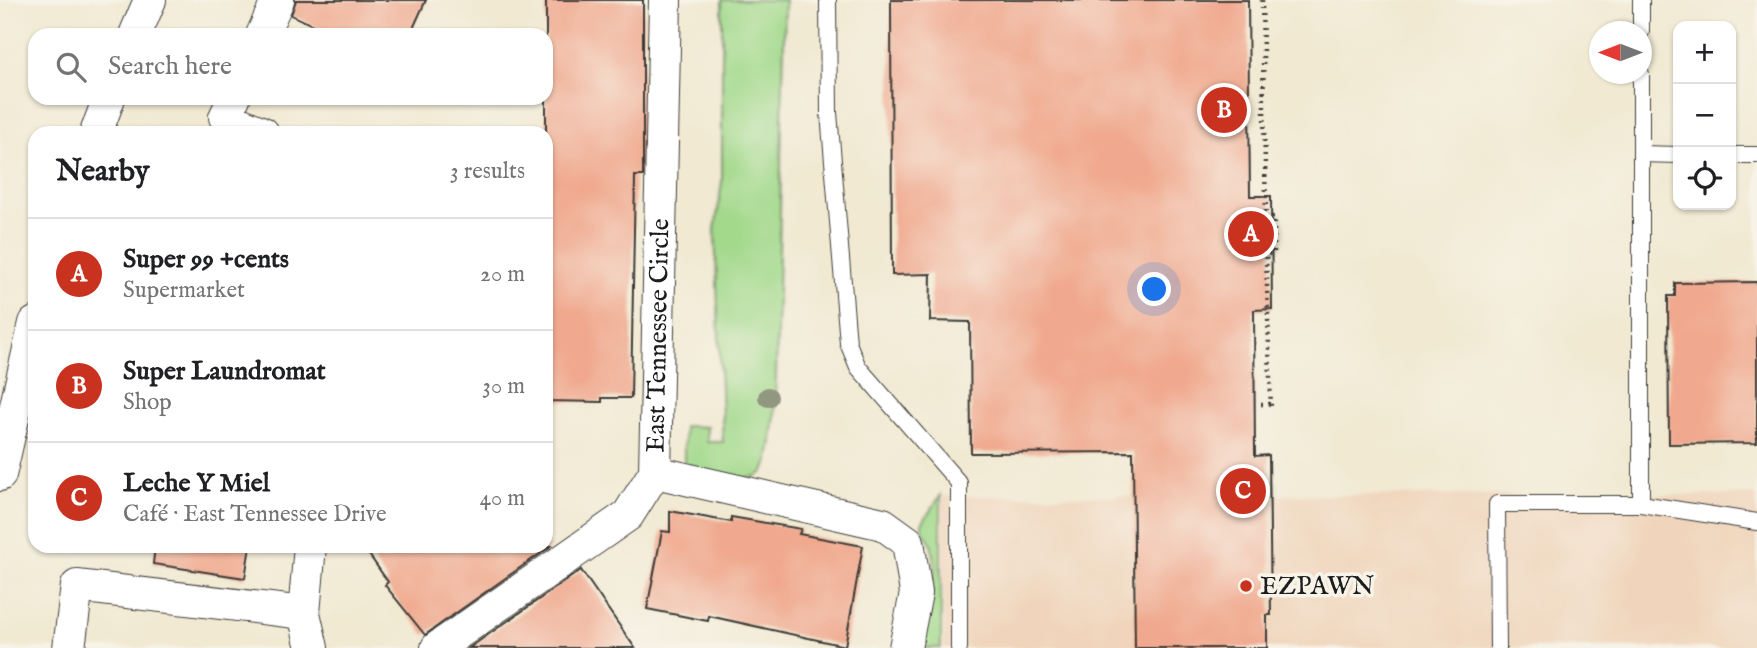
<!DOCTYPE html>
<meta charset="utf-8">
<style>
:root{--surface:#fff;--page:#f2f2f2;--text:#202124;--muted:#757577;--line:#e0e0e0;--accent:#c8321e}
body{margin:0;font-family:"IM FELL English",serif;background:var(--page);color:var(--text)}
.controls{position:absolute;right:21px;top:21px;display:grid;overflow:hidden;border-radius:14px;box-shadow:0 2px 5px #0004}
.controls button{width:63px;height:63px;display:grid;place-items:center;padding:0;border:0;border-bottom:2px solid var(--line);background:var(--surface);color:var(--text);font:35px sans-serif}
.compass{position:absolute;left:1589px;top:21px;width:63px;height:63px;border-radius:50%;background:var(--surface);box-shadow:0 2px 5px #0004;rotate:270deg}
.you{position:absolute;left:1155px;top:290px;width:24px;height:24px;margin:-18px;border:5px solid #fff;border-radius:50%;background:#1a73e8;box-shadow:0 0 0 10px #1a73e833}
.badge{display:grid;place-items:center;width:46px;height:46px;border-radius:50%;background:var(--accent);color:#fff;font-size:23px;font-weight:700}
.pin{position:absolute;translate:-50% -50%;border:4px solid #fff;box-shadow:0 2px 7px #0006}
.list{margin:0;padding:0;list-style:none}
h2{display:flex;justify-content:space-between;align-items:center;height:91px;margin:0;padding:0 28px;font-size:30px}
h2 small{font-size:23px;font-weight:400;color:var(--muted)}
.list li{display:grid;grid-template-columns:46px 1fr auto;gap:21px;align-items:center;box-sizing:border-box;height:112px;padding:0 28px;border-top:2px solid var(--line)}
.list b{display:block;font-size:26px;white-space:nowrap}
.list p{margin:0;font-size:23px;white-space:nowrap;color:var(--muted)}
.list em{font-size:23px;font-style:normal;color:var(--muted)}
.icon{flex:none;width:38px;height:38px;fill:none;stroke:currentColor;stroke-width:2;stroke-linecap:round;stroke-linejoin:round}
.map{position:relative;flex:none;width:1757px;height:648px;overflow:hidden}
.search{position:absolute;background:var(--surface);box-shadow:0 2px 5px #0004;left:28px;top:28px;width:525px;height:77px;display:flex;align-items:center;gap:18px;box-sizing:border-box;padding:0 24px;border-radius:21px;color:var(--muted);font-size:26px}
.panel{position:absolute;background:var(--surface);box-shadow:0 2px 5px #0004;left:28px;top:126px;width:525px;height:427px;border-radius:21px}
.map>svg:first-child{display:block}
</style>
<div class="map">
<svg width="1757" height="648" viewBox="0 0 1757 648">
<rect width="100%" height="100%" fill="#f7f3e8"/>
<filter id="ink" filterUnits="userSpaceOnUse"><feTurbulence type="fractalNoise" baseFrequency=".0143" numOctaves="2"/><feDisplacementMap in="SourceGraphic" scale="14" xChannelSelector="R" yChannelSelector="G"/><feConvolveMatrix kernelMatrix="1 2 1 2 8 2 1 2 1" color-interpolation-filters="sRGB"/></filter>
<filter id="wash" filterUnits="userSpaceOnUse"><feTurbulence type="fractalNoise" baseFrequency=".00686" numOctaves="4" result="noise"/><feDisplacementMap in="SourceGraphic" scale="28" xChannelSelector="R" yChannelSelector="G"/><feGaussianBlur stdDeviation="1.57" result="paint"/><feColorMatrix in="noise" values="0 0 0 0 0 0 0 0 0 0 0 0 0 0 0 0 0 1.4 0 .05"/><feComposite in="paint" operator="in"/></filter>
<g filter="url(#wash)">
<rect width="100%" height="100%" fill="#f1e9d2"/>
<!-- built -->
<polygon fill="#f0d5bc" points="1757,495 1757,648 944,648 943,496"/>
<!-- green -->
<g fill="#a2d98b" stroke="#5f7a54" stroke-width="2">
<path d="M722,0h63l-10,416c-3,16 -3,42 -11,55 -10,14 -65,5 -80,-1v-44l23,1v15h16l-8,-212 7,-48z"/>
<polygon points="941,495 941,648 923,648 935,568 931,543 922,529 922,523"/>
</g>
<g id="blocks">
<!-- building -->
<g fill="#f0a98e">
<polygon points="296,0 426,0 410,35 334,35 291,15"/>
<polygon points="546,0 643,0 643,176 635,176 631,398 602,398 602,402 546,401"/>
<polygon points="891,0 1248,0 1250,196 1271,196 1272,309 1254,310 1255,456 1269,455 1271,615 1267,615 1267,648 1135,648 1133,452 971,453 970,322 930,321 931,274 892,275"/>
<polygon points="1757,282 1757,443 1669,444 1668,296 1675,296 1675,283"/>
<polygon points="670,511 731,522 731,517 801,529 799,534 863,546 845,646 709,616 708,621 647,609 662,531 670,532"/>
<polygon points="155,546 250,546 245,578 153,564"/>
<polygon points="363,546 551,546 425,635 385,585 388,582"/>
<polygon points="581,570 635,648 469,648"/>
</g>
</g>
</g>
<g filter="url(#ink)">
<use href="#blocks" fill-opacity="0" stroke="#3c3b37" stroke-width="2"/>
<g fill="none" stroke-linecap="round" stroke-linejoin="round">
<defs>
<g id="service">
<polyline points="828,0 829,113 848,343 858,367 959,483 959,648"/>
<polyline points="1641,0 1641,32"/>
<polyline points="1641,74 1641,504"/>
<polyline points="1641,154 1678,155"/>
<polyline points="1731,155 1757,155"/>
<polyline points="1498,648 1497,504 1641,504 1757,522"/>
</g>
<g id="minor">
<polyline points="135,35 150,0"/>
<polyline points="262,35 278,0"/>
<polyline points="234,98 225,117 263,133"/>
<polyline points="96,133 109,98"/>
<polyline points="655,472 883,524 908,542 916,593 905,648"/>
<polyline points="0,475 35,323"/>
<polyline points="310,546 304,613 312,648"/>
<polyline points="69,648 77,586 304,613"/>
<path id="s1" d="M437,648l191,-133 27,-43 10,-472"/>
</g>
</defs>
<!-- service casing -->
<use href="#service" stroke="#3c3b37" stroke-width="18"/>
<!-- minor casing -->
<use href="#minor" stroke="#3c3b37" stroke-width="34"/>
<!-- path -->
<g stroke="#3c3b37" stroke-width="4.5" stroke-dasharray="2 5" stroke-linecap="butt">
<polyline points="1262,0 1266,218 1274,217 1274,253 1266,254 1271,410"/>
<polyline points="1261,404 1271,404"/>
</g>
<!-- service -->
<use href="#service" stroke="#fff" stroke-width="16"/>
<!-- minor -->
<use href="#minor" stroke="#fff" stroke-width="32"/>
</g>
<!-- trees -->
<circle fill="#929880" cx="768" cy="397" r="10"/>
</g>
<!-- markers -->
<circle fill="#c8321e" stroke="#f7f3e8" stroke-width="2.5" cx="1246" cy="586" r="7"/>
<g text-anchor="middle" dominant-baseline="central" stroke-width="7" stroke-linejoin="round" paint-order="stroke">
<!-- street labels -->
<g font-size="26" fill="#1c1c1c" stroke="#f7f3e8">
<text stroke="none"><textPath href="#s1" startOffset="420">East Tennessee Circle</textPath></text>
</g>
<!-- poi labels -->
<g font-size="26" fill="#1c1c1c" stroke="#f7f3e8" text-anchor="start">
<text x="1260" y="586">EZPAWN</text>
</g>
</g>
</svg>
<div class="controls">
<button>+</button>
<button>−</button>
<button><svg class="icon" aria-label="locate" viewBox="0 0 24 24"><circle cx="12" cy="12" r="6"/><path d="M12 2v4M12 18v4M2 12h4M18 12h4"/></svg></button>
</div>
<svg class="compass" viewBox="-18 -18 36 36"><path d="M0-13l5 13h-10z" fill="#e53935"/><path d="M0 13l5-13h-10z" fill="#757577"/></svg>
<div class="you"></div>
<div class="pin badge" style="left:1251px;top:234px">A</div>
<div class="pin badge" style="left:1224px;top:110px">B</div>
<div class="pin badge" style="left:1243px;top:491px">C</div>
<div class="search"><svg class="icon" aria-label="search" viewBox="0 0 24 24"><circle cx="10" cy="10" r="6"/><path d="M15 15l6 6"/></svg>Search here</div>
<section class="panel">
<h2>Nearby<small>3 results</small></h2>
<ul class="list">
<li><span class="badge">A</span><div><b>Super 99 +cents</b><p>Supermarket</p></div><em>20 m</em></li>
<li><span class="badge">B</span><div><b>Super Laundromat</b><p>Shop</p></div><em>30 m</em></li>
<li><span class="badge">C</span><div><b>Leche Y Miel</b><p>Café · East Tennessee Drive</p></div><em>40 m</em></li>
</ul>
</section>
</div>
